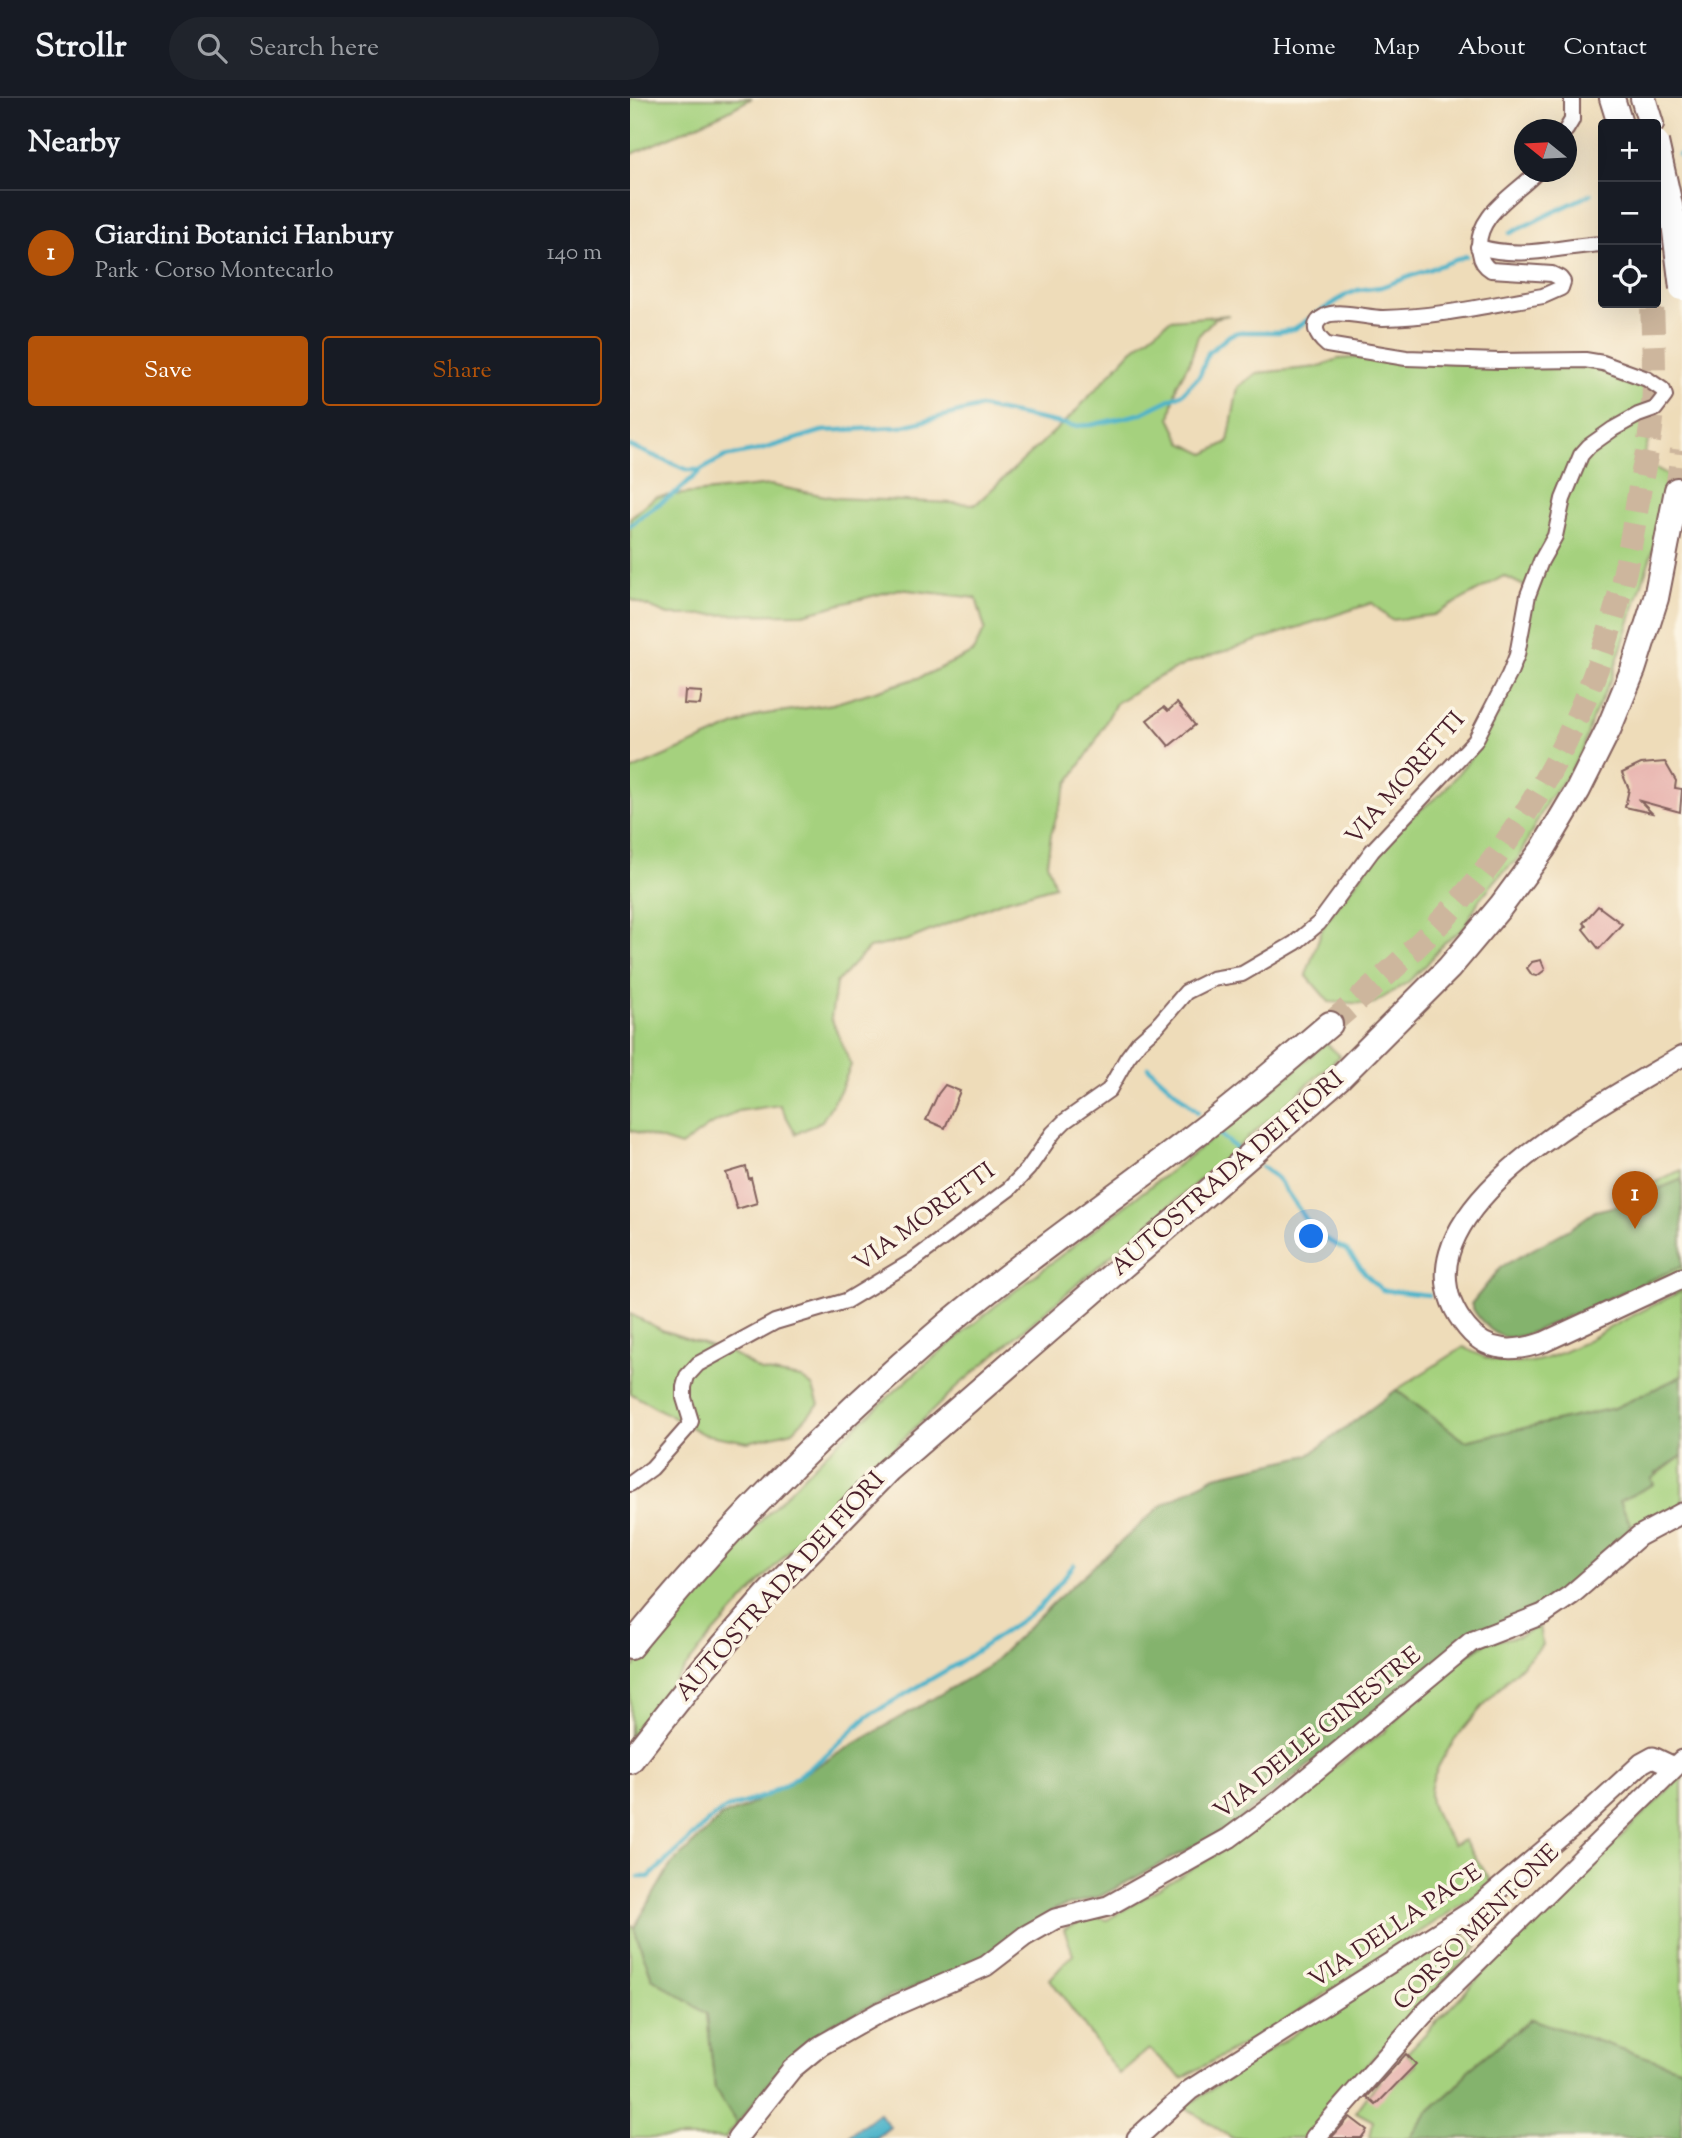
<!DOCTYPE html>
<meta charset="utf-8">
<style>
:root{--surface:#171b24;--page:#20242c;--text:#f1f3f6;--muted:#9ea1a6;--line:#363941;--accent:#b45309}
body{margin:0;font-family:"Sorts Mill Goudy",serif;background:var(--page);color:var(--text)}
.controls{position:absolute;right:21px;top:21px;display:grid;overflow:hidden;border-radius:7px;box-shadow:0 7px 28px #0002}
.controls button{width:63px;height:63px;display:grid;place-items:center;padding:0;border:0;border-bottom:2px solid var(--line);background:var(--surface);color:var(--text);font:35px sans-serif}
.compass{position:absolute;left:884px;top:21px;width:63px;height:63px;border-radius:50%;background:var(--surface);box-shadow:0 7px 28px #0002;rotate:288deg}
.you{position:absolute;left:682px;top:1139px;width:24px;height:24px;margin:-18px;border:5px solid #fff;border-radius:50%;background:#1a73e8;box-shadow:0 0 0 10px #1a73e833}
.badge{display:grid;place-items:center;width:46px;height:46px;border-radius:50%;background:var(--accent);color:#fff;font-size:23px;font-weight:700}
.pin{position:absolute;translate:-50% -58px;filter:drop-shadow(0 2px 4px #0008)}
.pin::after{content:'';position:absolute;top:37px;width:24px;height:21px;background:inherit;clip-path:polygon(0 0,100% 0,50% 100%)}
.list{margin:0;padding:0;list-style:none}
h2{display:flex;justify-content:space-between;align-items:center;height:91px;margin:0;padding:0 28px;font-size:30px}
h2 small{font-size:23px;font-weight:400;color:var(--muted)}
.list li{display:grid;grid-template-columns:46px 1fr auto;gap:21px;align-items:center;box-sizing:border-box;height:126px;padding:0 28px;border-top:2px solid var(--line)}
.list b{display:block;font-size:26px;white-space:nowrap}
.list p{margin:0;font-size:23px;white-space:nowrap;color:var(--muted)}
.list em{font-size:23px;font-style:normal;color:var(--muted)}
.actions{display:flex;gap:14px;padding:21px 28px}
.actions a{flex:1;padding:16px 0;border:2px solid var(--accent);border-radius:7px;text-align:center;font-size:24px;color:var(--accent)}
.actions .main{background:var(--accent);color:#fff}
.icon{flex:none;width:38px;height:38px;fill:none;stroke:currentColor;stroke-width:2;stroke-linecap:round;stroke-linejoin:round}
.map{position:relative;flex:none;width:1052px;height:2040px;overflow:hidden}
header{display:flex;align-items:center;gap:42px;box-sizing:border-box;height:98px;padding:0 35px;background:var(--surface);border-bottom:2px solid var(--line)}
header strong{font-size:33px}
nav{display:flex;gap:38px;margin-inline-start:auto;font-size:24px}
.search{width:490px;height:63px;background:var(--page);display:flex;align-items:center;gap:18px;box-sizing:border-box;padding:0 24px;border-radius:38px;color:var(--muted);font-size:26px}
main{display:flex}
aside{flex:1;background:var(--surface)}
.map>svg:first-child{display:block}
</style>
<header>
<strong>Strollr</strong>
<div class="search"><svg class="icon" aria-label="search" viewBox="0 0 24 24"><circle cx="10" cy="10" r="6"/><path d="M15 15l6 6"/></svg>Search here</div>
<nav><a>Home</a><a>Map</a><a>About</a><a>Contact</a></nav>
</header>
<main>
<aside>
<h2>Nearby<small></small></h2>
<ul class="list">
<li><span class="badge">1</span><div><b>Giardini Botanici Hanbury</b><p>Park · Corso Montecarlo</p></div><em>140 m</em></li>
</ul>
<div class="actions"><a class="main">Save</a><a>Share</a></div>
</aside>
<div class="map">
<svg width="1052" height="2040" viewBox="0 0 1052 2040">
<rect width="100%" height="100%" fill="#fcf5e5"/>
<filter id="ink" filterUnits="userSpaceOnUse"><feTurbulence type="fractalNoise" baseFrequency=".0143" numOctaves="2"/><feDisplacementMap in="SourceGraphic" scale="14" xChannelSelector="R" yChannelSelector="G"/><feConvolveMatrix kernelMatrix="1 2 1 2 8 2 1 2 1" color-interpolation-filters="sRGB"/></filter>
<filter id="wash" filterUnits="userSpaceOnUse"><feTurbulence type="fractalNoise" baseFrequency=".00686" numOctaves="4" result="noise"/><feDisplacementMap in="SourceGraphic" scale="28" xChannelSelector="R" yChannelSelector="G"/><feGaussianBlur stdDeviation="1.57" result="paint"/><feColorMatrix in="noise" values="0 0 0 0 0 0 0 0 0 0 0 0 0 0 0 0 0 1.4 0 .05"/><feComposite in="paint" operator="in"/></filter>
<g filter="url(#wash)">
<rect width="100%" height="100%" fill="#eedcb9"/>
<!-- green -->
<g fill="#a5d17e" stroke="#787854" stroke-width="2">
<polygon points="0,0 122,0 96,14 0,57"/>
<path d="M599,217l-14,3 -17,18 -8,25 -13,24 -7,33 12,25 23,11 23,-12 10,-55 19,-14 61,-6 20,-8 30,-2 227,9 26,6 31,17c10,32 -1,38 -8,67l10,11 18,10 -3,23 -58,180 -19,39 -9,30 -16,28 -19,23 -30,59 -17,15 -22,26 -15,28 -20,15 -17,21 -19,18 -35,22 -44,-2 -23,-27 18,-51 63,-82 23,-24 33,-26 29,-36 31,-50 27,-90 -4,-29 -22,-11 -70,39 -43,5 -19,-17 -186,61 -31,15 -39,24 -23,43 -25,37 -10,29 -7,22 -4,29 8,23 -52,15 -95,39 -39,8 -33,35 -5,35 20,47 -10,24 -19,32 -26,13 -16,-29 -42,6 -29,15 -28,20 -51,-16v-359l129,-56 74,-11 88,-27 51,-24 13,-24 -9,-31 -77,-9 -96,25 -135,1 -38,-16v-81l25,-21 115,-12 66,13 140,6 98,-91 58,-63 38,-30z"/>
<polygon points="696,945 710,958 585,1069 329,1287 167,1444 74,1546 0,1639 0,1573 89,1466 195,1356 284,1276 364,1209 601,1026"/>
<path d="M1052,1072v206l-67,32 -150,33 -69,-51 68,-43c56,34 97,8 147,-20 22,-12 45,-23 68,-35l-61,-9 -7,-72 56,-35z"/>
<polygon points="0,1216 32,1232 103,1256 131,1273 171,1280 182,1288 189,1306 163,1333 118,1344 73,1336 0,1295"/>
<polygon points="1052,1358 1052,1408 1016,1425 1009,1425 1001,1428 990,1403 1023,1386 1021,1381"/>
<path d="M909,1528l3,19c-28,29 -122,115 -111,157 3,14 15,30 22,43l11,-5 29,44 -220,144 -91,50 -33,-29 -30,25 -69,-95 23,-25 -9,-25 28,-13 15,4 123,-74 83,-64 70,-49 59,-60 46,-31 31,-6z"/>
<polygon points="1052,1678 1052,1971 901,1921 840,1970 827,1988 798,2014 780,2040 740,2040 743,2023 726,2014 749,1982 759,1992 786,1967 776,1956 856,1872"/>
<polygon points="0,1827 4,1830 21,1878 77,1916 85,1991 107,2026 95,2040 0,2040"/>
<path d="M831,1833l17,16c-61,60 -118,124 -173,191h-73l-47,-31 118,-79z"/>
</g>
<!-- forest -->
<g fill="#84b36d" stroke="#67694c" stroke-width="2">
<path d="M1052,1081v87l-154,68c-7,2 -17,5 -24,3 -12,-3 -29,-21 -33,-33l30,-37 70,-39 24,-17 26,-6z"/>
<polygon points="1052,1278 1052,1358 1026,1375 1027,1377 1021,1381 1024,1386 990,1403 1001,1428 995,1442 944,1488 751,1611 600,1729 471,1798 425,1811 339,1868 269,1895 201,1926 152,1968 107,2026 85,1991 77,1916 22,1880 4,1830 40,1768 92,1718 114,1710 359,1568 424,1504 532,1407 585,1378 679,1357 766,1292 835,1343 985,1310"/>
<polygon points="901,1921 1052,1971 1052,2040 780,2040 798,2014 827,1988 840,1970"/>
</g>
<!-- water -->
<polygon fill="#4ab2c9" stroke="#4a687a" stroke-width="2" points="249,2015 260,2029 246,2040 222,2040 220,2037"/>
<g fill="none" stroke-linecap="round" stroke-linejoin="round">
<!-- stream -->
<g stroke="#4ab2c9" stroke-width="4.5">
<polyline points="1049,57 1052,56"/>
<polyline points="880,135 961,96"/>
<polyline points="0,348 58,372 70,372"/>
<polyline points="0,428 18,413 47,394 71,372 94,359 130,352 192,333 270,329 350,309 444,328 461,327 510,316 553,295 570,277 578,255 600,237 609,234 649,234 664,231 716,197 728,192 751,189 836,158"/>
<polyline points="518,969 568,1014"/>
<polyline points="589,1036 607,1051"/>
<polyline points="632,1069 648,1081 686,1136 716,1152 739,1180 752,1192 799,1197"/>
<polyline points="9,1779 19,1779 81,1721 95,1711 135,1698 157,1686 194,1659 238,1618 332,1563 409,1510 444,1467"/>
</g>
</g>
<g id="blocks">
<!-- building -->
<g fill="#e8b4af">
<polygon points="55,593 72,594 70,607 54,606"/>
<polygon points="547,605 565,627 539,648 517,622 534,609 538,613"/>
<polygon points="1035,664 1046,683 1045,690 1052,691 1050,714 1010,703 1022,715 995,709 999,691 992,675 1011,666"/>
<polygon points="968,808 992,826 969,851 953,831 956,828 953,825"/>
<polygon points="911,862 915,872 907,878 902,877 897,870 902,864"/>
<polygon points="315,987 330,993 315,1030 296,1022 308,996"/>
<polygon points="116,1069 119,1081 121,1080 127,1105 107,1111 96,1075"/>
<polygon points="776,1956 786,1966 746,2007 737,1999"/>
<polygon points="720,2019 737,2032 731,2040 701,2040"/>
</g>
</g>
</g>
<g filter="url(#ink)">
<use href="#blocks" fill-opacity="0" stroke="#83615d" stroke-width="2"/>
<g fill="none" stroke-linecap="round" stroke-linejoin="round">
<!-- highway-tunnel -->
<g stroke="#cdb69d" stroke-width="24" stroke-dasharray="24 12" stroke-linecap="butt">
<polyline points="1047,392 1052,352"/>
<path d="M700,926c59,-50 118,-103 164,-165 52,-70 94,-154 118,-237 13,-44 21,-89 28,-135 4,-22 10,-45 12,-68 4,-38 1,-78 0,-116"/>
</g>
<defs>
<g id="street">
<polyline points="936,32 942,22 942,0"/>
<polyline points="1026,143 1051,142"/>
<path d="M848,149c46,13 80,-1 125,-3"/>
<path d="M0,1386l22,-16 36,-41 3,-6 -7,-23v-11l3,-11 11,-12 77,-42 71,-21 65,-39 98,-73 19,-20 25,-36 12,-12 44,-31 18,-32 12,-16 18,-16 29,-34 26,-13 30,-5 53,-31 24,-20 53,-72 103,-110 34,-66 8,-20 11,-60 13,-34 14,-25 8,-37 18,-44 8,-9 24,-17 25,-14 17,-6 10,-13 -2,-6 -16,-11 -44,-16 -18,-3 -86,1 -93,-3 -79,-13c-10,-8 -18,-21 -2,-29 12,-7 43,2 58,2 54,-1 107,-13 160,-22l18,-8 2,-6 -3,-4 -8,-4 -61,-4c-7,-4 -10,-9 -11,-17 -8,-36 36,-59 57,-81"/>
</g>
<g id="secondary">
<path d="M1052,958c-73,44 -306,162 -215,272 21,26 49,24 77,14l138,-64"/>
<polyline points="107,2040 162,1971 190,1948 250,1914 356,1868 395,1838 425,1821 478,1808 599,1740 649,1703 841,1544 913,1516 941,1497 1009,1438 1052,1415"/>
<polyline points="507,2040 560,1992 845,1811 949,1723 1012,1665 1023,1659 1044,1669"/>
<polyline points="685,2040 793,1917 1052,1662"/>
</g>
<g id="highway">
<polyline points="982,0 990,26"/>
<polyline points="1013,0 1021,26"/>
<path d="M0,1549c96,-118 204,-227 320,-325 86,-72 179,-134 266,-203 39,-30 76,-63 114,-95"/>
<polyline points="0,1663 72,1572 138,1496 258,1372 708,981 819,870 871,808 913,751 948,692 979,630 1003,572 1026,500 1047,392"/>
</g>
</defs>
<!-- street casing -->
<use href="#street" stroke="#83615d" stroke-width="18"/>
<!-- secondary casing -->
<use href="#secondary" stroke="#83615d" stroke-width="23"/>
<!-- highway casing -->
<use href="#highway" stroke="#83615d" stroke-width="28"/>
<!-- street -->
<use href="#street" stroke="#fff" stroke-width="14"/>
<!-- secondary -->
<use href="#secondary" stroke="#fff" stroke-width="19"/>
<!-- highway -->
<use href="#highway" stroke="#fff" stroke-width="24"/>
<defs>
<polyline id="highway-bridge" points="1026,44 1044,125 1052,190"/>
</defs>
<!-- highway-bridge casing -->
<use href="#highway-bridge" stroke="#83615d" stroke-width="28" stroke-linecap="butt"/>
<!-- highway-bridge -->
<use href="#highway-bridge" stroke="#fff" stroke-width="24"/>
</g>
</g>
<g text-anchor="middle" dominant-baseline="central" stroke-width="7" stroke-linejoin="round" paint-order="stroke">
<!-- street labels -->
<g font-size="24" fill="#4a1f2b" stroke="#fcf5e5">
<text transform="translate(776 681) rotate(-49)">VIA MORETTI</text>
<text transform="translate(598 1076) rotate(-41)">AUTOSTRADA DEI FIORI</text>
<text transform="translate(295 1120) rotate(-36)">VIA MORETTI</text>
<text transform="translate(151 1489) rotate(-48)">AUTOSTRADA DEI FIORI</text>
<text transform="translate(688 1636) rotate(-39)">VIA DELLE GINESTRE</text>
<text transform="translate(766 1829) rotate(-34)">VIA DELLA PACE</text>
<text transform="translate(847 1830) rotate(-45)">CORSO MENTONE</text>
</g>
</g>
</svg>
<div class="controls">
<button>+</button>
<button>−</button>
<button><svg class="icon" aria-label="locate" viewBox="0 0 24 24"><circle cx="12" cy="12" r="6"/><path d="M12 2v4M12 18v4M2 12h4M18 12h4"/></svg></button>
</div>
<svg class="compass" viewBox="-18 -18 36 36"><path d="M0-13l5 13h-10z" fill="#e53935"/><path d="M0 13l5-13h-10z" fill="#9ea1a6"/></svg>
<div class="you"></div>
<div class="pin badge" style="left:1005px;top:1131px">1</div>
</div>
</main>
